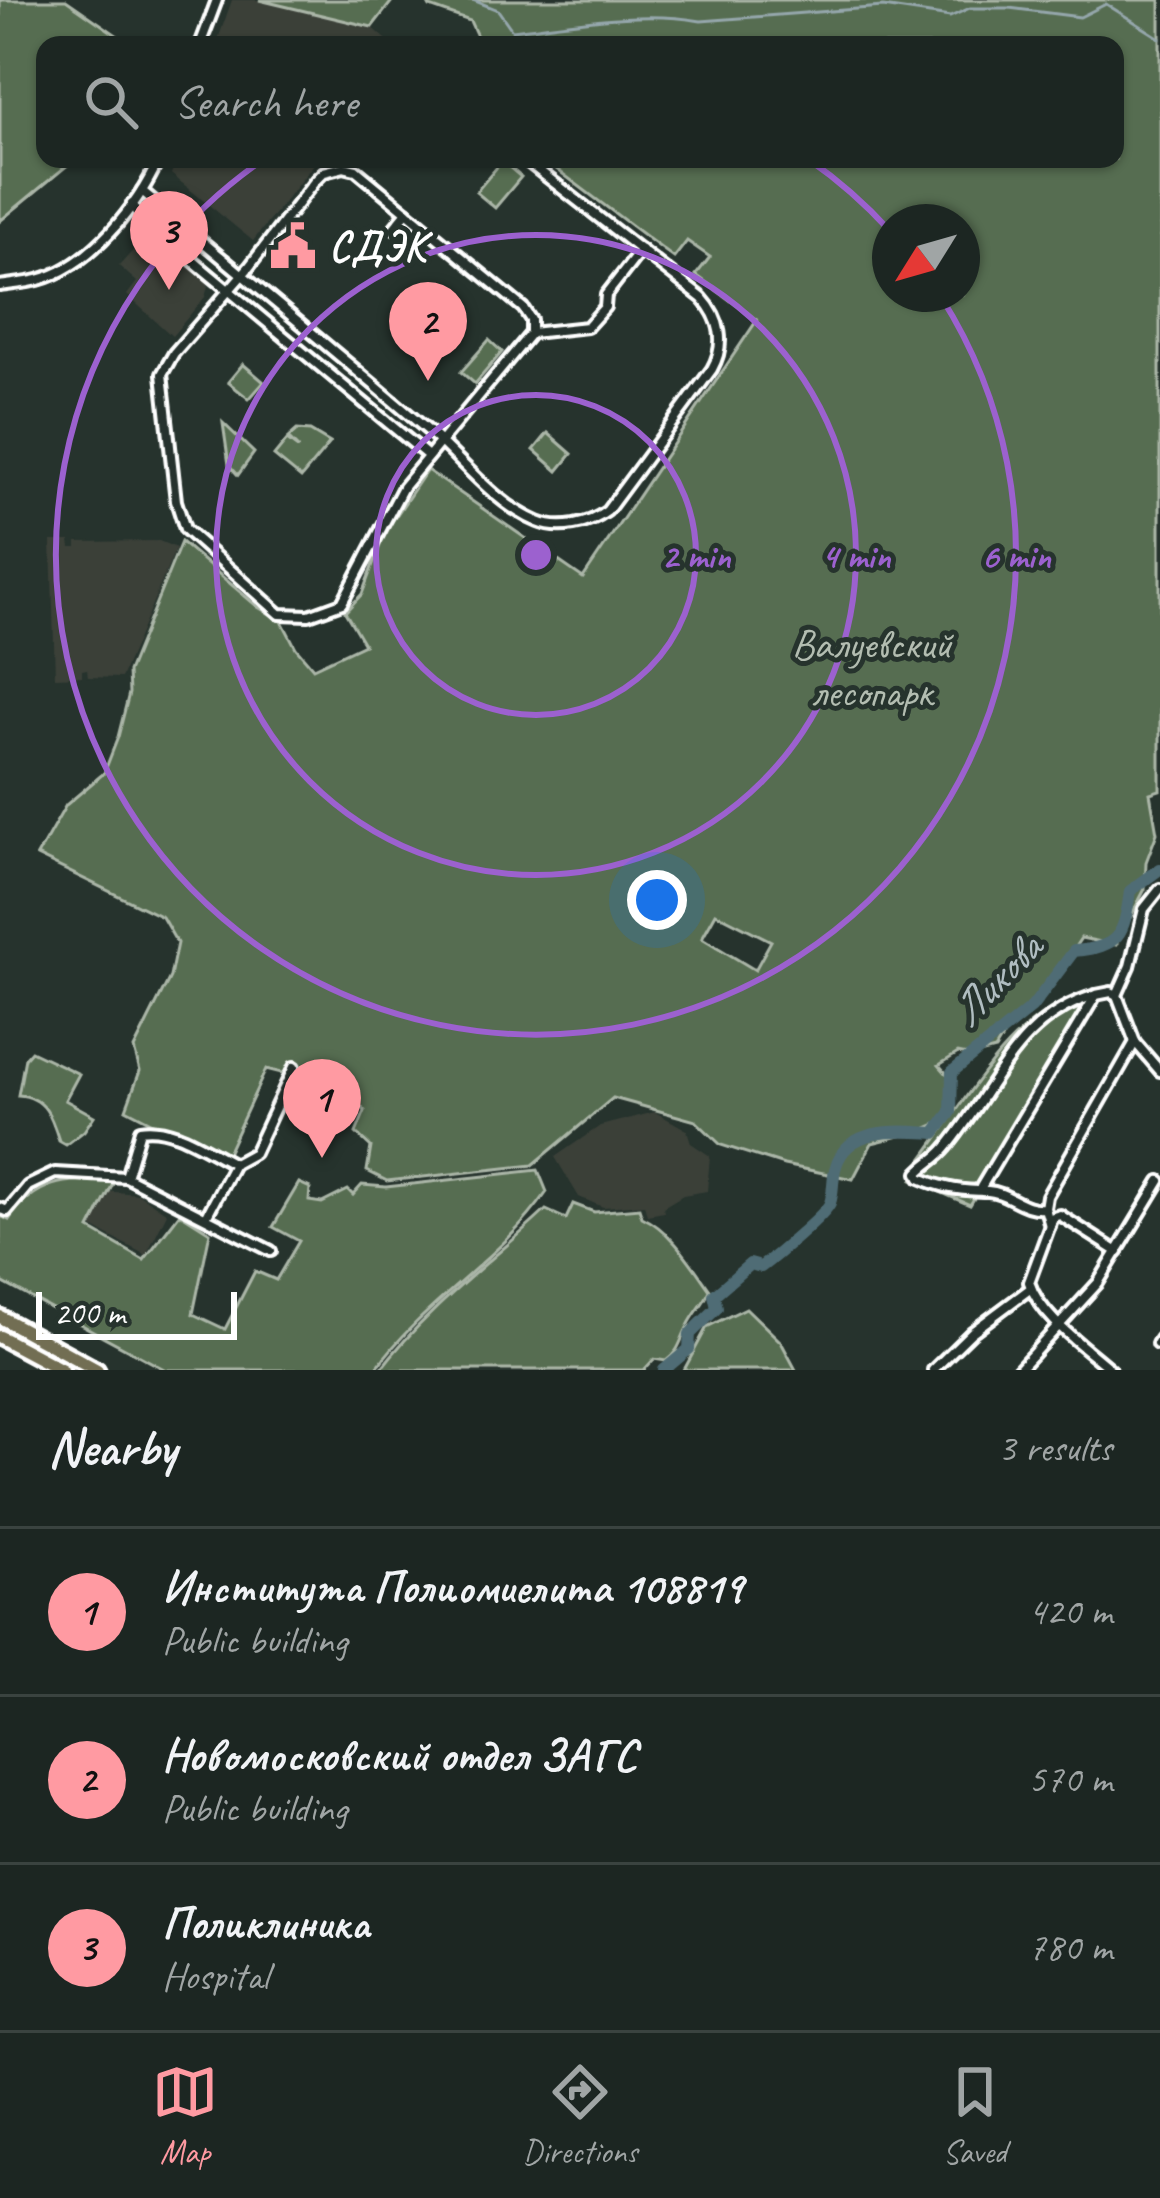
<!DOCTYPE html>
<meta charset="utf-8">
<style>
:root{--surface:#1c2622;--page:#29322f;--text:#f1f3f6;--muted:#a0a5a5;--line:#3a4340;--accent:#ff9aa2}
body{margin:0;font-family:Caveat,sans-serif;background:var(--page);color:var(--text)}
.compass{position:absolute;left:872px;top:204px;width:108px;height:108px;border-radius:50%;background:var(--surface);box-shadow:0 3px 9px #0004;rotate:233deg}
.scale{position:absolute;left:36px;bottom:30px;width:201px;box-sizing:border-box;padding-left:12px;border:6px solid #fff;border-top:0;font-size:33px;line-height:42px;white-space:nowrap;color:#fff;-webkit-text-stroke:9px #26332d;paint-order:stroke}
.you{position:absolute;left:657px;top:900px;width:42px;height:42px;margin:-30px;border:9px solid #fff;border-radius:50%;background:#1a73e8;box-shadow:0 0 0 18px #1a73e833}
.badge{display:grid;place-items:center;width:78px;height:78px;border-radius:50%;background:var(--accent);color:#111;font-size:39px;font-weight:700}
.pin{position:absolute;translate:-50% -99px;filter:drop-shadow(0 3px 6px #0008)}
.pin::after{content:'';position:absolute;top:63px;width:42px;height:36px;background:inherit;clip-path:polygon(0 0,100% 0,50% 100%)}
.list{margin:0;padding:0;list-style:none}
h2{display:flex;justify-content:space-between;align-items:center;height:156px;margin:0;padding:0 48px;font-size:51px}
h2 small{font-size:39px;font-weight:400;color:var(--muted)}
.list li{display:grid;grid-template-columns:78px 1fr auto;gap:36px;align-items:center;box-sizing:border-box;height:168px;padding:0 48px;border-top:3px solid var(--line)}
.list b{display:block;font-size:45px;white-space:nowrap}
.list p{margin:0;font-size:39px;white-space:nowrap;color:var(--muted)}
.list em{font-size:39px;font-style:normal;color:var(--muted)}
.icon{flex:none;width:66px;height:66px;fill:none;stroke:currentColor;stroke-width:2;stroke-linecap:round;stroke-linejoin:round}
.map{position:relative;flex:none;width:1160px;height:1370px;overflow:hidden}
.search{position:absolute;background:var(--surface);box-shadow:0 3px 9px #0004;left:36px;right:36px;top:36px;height:132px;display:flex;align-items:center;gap:30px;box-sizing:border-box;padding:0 42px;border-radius:24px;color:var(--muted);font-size:45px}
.sheet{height:660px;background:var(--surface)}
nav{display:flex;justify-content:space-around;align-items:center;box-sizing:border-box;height:168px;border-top:3px solid var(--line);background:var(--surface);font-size:33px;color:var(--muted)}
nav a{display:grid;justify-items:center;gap:6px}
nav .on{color:var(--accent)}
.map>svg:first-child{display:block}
</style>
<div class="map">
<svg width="1160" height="1370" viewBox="0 0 1160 1370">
<rect width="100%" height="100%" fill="#26332d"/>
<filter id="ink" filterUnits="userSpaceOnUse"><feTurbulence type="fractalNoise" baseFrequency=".00833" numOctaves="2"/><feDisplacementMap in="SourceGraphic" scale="24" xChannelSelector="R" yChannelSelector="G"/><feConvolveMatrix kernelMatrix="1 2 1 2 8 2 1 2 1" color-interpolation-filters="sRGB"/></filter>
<g filter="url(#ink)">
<!-- built -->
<g fill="#3b4039">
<polygon points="232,0 259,0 372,27 393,45 216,45"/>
<polygon points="177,159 318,159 253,241 171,174"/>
<polygon points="149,233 209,283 205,297 172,336 127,295 137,282 119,266"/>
<polygon points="51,541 70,541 71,548 77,548 77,542 159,541 176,548 121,678 88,677 87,669 82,670 82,676 55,677"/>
<polygon points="655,1112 687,1130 691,1143 710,1156 707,1191 683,1195 663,1207 664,1212 647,1215 644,1204 603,1207 579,1197 555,1157 600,1126"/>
<polygon points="103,1191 139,1194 167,1213 146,1255 88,1225"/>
</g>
<!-- green -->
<g fill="#576d51" stroke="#abb6a8" stroke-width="3" fill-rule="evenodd">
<polygon points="0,0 66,0 118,36 117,45 45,45 45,159 75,159 0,221"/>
<polygon points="259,0 393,0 372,27"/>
<path d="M426,0h734v790l-10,3 7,40 -11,29 -1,27 -29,56 -35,-7 -35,52 -34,32 -17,28 -23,6 -14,-3 -19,12 16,18 -3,34 -32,14 -48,12 -19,36 -69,-14 -63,-20 -25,-24 -83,-23 -80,67 -146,16 -20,-10 4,-24 -15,-14 9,-22 -20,-22 -79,-20 -42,91 -98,-51 14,-38 -6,-22 36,-72 7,-34 -15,-26 -125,-61 29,-51 38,-32 14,-36 11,-44 -1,-21 53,-130 77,65 24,14 14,27 17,20 51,-24 -19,-32 17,-18 23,-62 42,-62 156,108 174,-258 -61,-45 14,-18 -23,-16 -13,17 -131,-99h572v-114h-634l-11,-24 -40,-14zM890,222h72v72h-72zM716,913l55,28 -16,29 -53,-32z"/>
<polygon points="502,161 521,177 495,208 476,192"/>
<polygon points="413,296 431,312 415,330 397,314"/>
<polygon points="489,340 502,352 475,384 461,372"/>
<polygon points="243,364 264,382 249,399 228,382"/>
<polygon points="223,423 254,453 238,475 229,465"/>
<polygon points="297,430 310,431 330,443 301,478 274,456 287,440 299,449 288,438"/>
<polygon points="548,433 572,454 558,471 534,450"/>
<path d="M1084,993l8,9 -122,203 -58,-25 5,-14c48,-62 89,-147 167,-173z"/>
<path d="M31,1051l48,23 -14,26 29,16 -10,15 -18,14 -7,-4c-7,-23 -13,-44 -41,-46l7,-37z"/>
<path d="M538,1170l9,22c-47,69 -123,109 -172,178h-209l-166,-89v-65l9,4c29,-42 58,-40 106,-40l-25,49 54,31 36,-47 30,19 -17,82 32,15 30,-58 21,9 23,-39 -26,-14 26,-44 11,5 -1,13 13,2 26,-13 5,5 9,-10 24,2z"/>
<path d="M573,1204l21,8 45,-4 3,9c29,13 50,48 68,73 -6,14 -16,23 -22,36 -8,14 -8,25 -22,35l-12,-2 -10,11h-264c47,-62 110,-107 166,-160l20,9z"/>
<polygon points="746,1308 781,1342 796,1370 684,1370 707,1327"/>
</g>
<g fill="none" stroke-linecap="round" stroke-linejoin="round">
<!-- stream -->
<path stroke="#95a7ac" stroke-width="3" d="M473,0l25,10 14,20c61,-7 128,-20 189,-9l182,-14 67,10 20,-9h39l71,9 26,-13 54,34"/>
<!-- river -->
<path stroke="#4f6c75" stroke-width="12" d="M664,1370l25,-21 1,-15 27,-26 -3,-13 36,-31 11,3c12,-9 65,-53 69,-64 4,-11 2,-26 6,-37 12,-41 65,-35 99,-33l16,-21 1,-40 80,-65 42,-56c46,-4 50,-16 56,-60l30,-22"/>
<defs>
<g id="minor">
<polyline points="200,45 217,0"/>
<polygon points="344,167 356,170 523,308 531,320 531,333 403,487 342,603 309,615 280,614 185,529 176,501 162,374 174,353 249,267 315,181 324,172"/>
<path d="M142,191c94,79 189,157 283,237 36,30 68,75 113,94 21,9 51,3 69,-11l105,-142c14,-25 9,-50 -10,-71l-178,-139"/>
<polyline points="132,204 138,215 428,456"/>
<polyline points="394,228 407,212"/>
<path d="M0,286c13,-2 26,-3 38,-6 53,-14 100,-74 121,-121"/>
<polyline points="531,333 587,327 605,307 606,295 641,250"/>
<polyline points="1160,889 1144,909 1130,966 1117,995 1135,1042 1160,1071"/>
<path d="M126,1177l14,-47c31,-6 66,20 94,34"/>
<polyline points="983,1191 981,1187 1096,995 1111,992 1117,995"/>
<polyline points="0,1208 7,1211 28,1186 55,1173 126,1177 271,1251"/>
<path d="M1045,1208c-23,3 -36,-16 -57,-17 -25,0 -43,-2 -68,-13l-2,-5c8,-9 20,-15 28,-25 49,-58 70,-131 150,-153"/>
<polyline points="206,1217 234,1164 254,1153 294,1067"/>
<polyline points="1050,1226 1045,1208 1047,1196 1135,1042"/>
<polyline points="1157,1344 1160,1339"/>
<polyline points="933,1370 972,1332 1031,1288"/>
<polyline points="1018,1370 1098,1283 1160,1181"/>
<path d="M1111,1370c-27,-24 -71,-53 -82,-88l24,-65 7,-2 58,37"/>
</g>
<g id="highway">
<polyline points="0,1317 97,1370"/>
<polyline points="0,1337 62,1370"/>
</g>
</defs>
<!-- minor casing -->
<use href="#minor" stroke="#fff" stroke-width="16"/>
<!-- highway casing -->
<use href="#highway" stroke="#fff" stroke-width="21"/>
<!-- minor -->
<use href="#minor" stroke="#26332d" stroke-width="8"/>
<!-- highway -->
<use href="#highway" stroke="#726e52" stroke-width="12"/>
</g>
</g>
<!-- distance rings -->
<g fill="none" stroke="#9c61cf" stroke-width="6">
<circle cx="536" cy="555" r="160"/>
<circle cx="536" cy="555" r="320"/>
<path d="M808 159A480 480 0 0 1 890 231M941 297A480 480 0 1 1 264 159"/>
</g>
<!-- icons -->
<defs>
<symbol id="civic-bare" viewBox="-9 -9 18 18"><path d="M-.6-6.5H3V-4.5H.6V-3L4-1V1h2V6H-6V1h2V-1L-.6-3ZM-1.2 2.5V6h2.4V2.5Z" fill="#ff9aa2" stroke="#26332d" stroke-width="2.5" paint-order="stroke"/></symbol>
</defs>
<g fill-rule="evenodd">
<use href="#civic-bare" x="260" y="213" width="66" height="66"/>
</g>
<g text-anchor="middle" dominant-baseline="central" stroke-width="10" stroke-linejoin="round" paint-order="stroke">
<!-- poi labels -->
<g font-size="42" font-weight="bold" fill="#fff" stroke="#26332d" text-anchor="start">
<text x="329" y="246">СДЭК</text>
</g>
<!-- park labels -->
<g font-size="42" fill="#b3bdb1" stroke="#26332d">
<text x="872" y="644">Валуевский<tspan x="872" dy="48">лесопарк</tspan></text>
</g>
<!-- water labels -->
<g font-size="45" font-style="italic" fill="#b0bdc1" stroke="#26332d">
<text transform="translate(996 980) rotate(-46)">Ликова</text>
</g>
</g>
<circle cx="536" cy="555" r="18" fill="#9c61cf" stroke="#26332d" stroke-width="6"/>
<g font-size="36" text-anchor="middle" font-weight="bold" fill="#9c61cf" stroke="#26332d" stroke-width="10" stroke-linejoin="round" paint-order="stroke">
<text x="696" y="568">2 min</text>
<text x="856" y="568">4 min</text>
<text x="1016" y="568">6 min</text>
</g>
</svg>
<svg class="compass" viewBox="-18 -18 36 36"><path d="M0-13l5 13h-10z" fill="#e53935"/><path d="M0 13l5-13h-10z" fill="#a0a5a5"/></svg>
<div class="scale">200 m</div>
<div class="you"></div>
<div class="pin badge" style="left:322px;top:1158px">1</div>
<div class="pin badge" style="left:428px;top:381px">2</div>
<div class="pin badge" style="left:169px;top:290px">3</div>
<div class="search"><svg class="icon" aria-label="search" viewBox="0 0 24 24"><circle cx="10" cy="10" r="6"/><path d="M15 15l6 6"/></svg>Search here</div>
</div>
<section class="sheet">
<h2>Nearby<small>3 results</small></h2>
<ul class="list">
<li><span class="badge">1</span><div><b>Института Полиомиелита 108819</b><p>Public building</p></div><em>420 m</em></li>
<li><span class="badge">2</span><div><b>Новомосковский отдел ЗАГС</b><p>Public building</p></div><em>570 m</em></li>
<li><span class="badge">3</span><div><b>Поликлиника</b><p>Hospital</p></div><em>780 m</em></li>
</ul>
</section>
<nav>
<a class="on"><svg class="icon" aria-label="map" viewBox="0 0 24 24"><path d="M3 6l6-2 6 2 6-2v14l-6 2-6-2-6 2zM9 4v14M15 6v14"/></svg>Map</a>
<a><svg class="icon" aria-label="directions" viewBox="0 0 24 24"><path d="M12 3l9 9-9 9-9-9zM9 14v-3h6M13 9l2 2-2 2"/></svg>Directions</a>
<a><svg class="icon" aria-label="saved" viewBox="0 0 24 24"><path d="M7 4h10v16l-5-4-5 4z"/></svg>Saved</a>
</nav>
